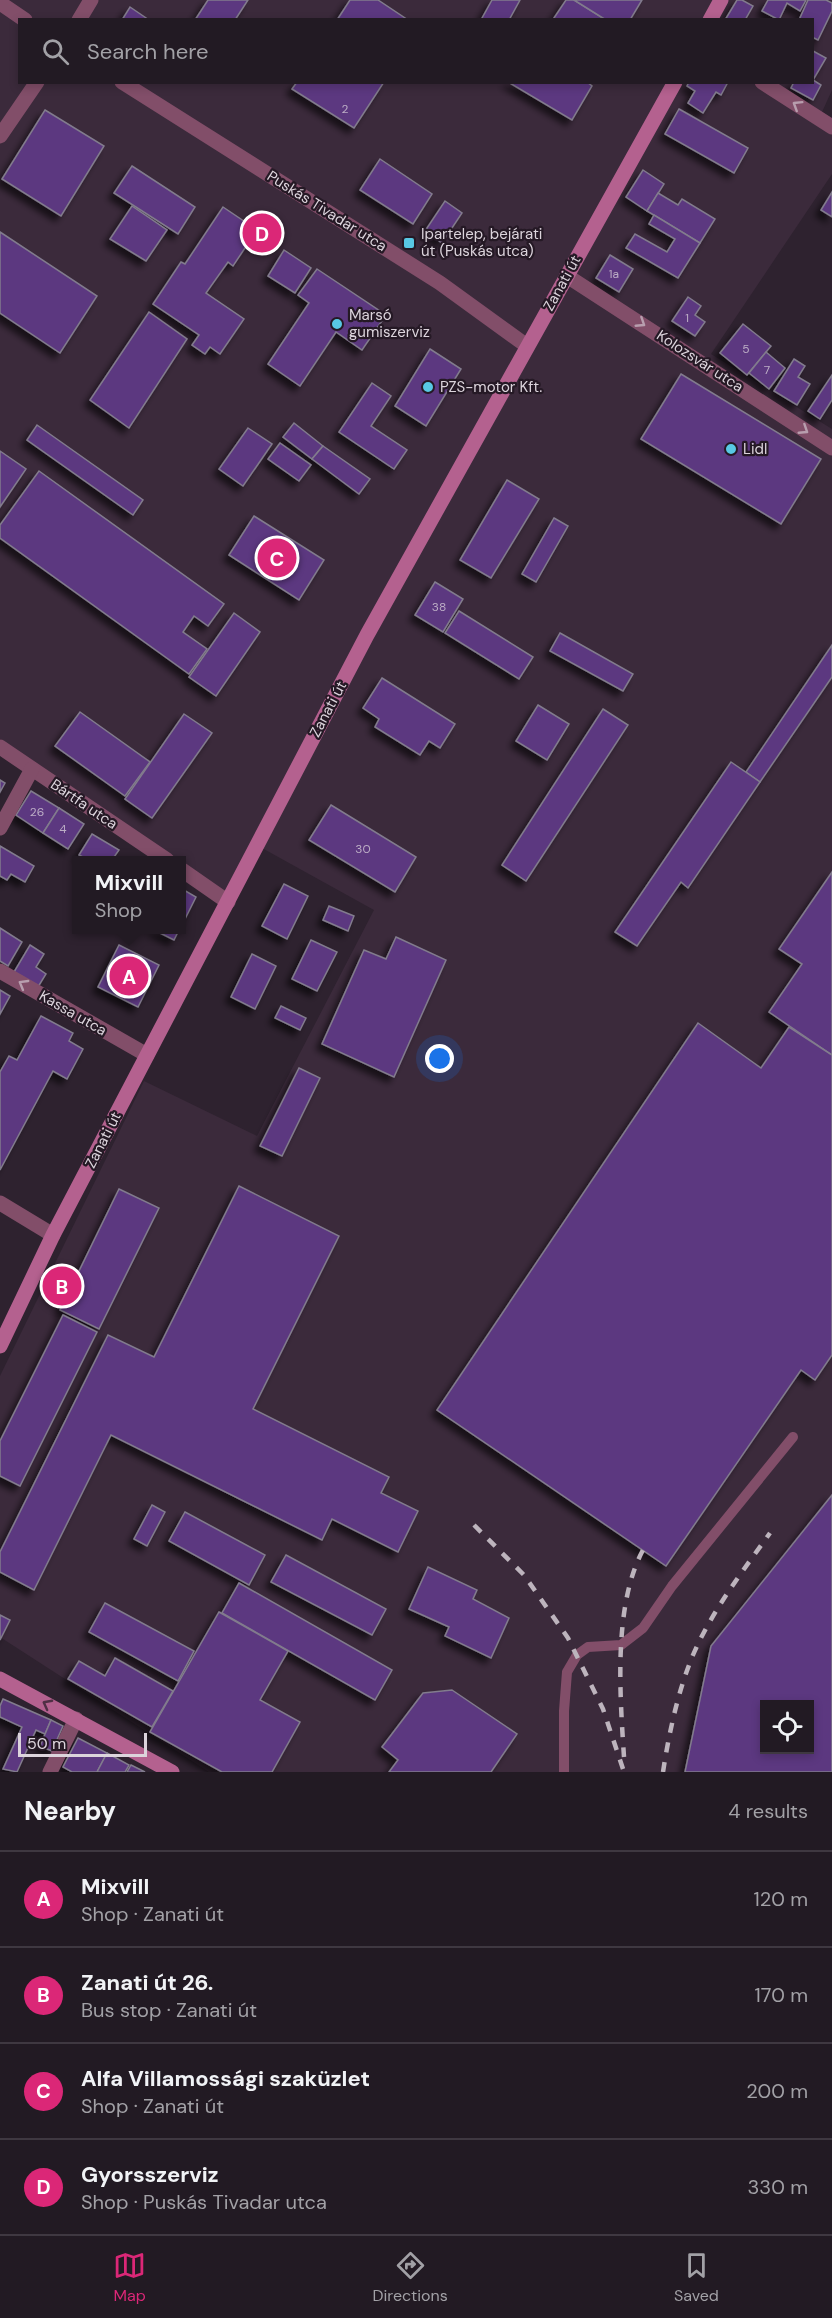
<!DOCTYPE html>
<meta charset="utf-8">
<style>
:root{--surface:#221a23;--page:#2e2730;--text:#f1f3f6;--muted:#a2a1a6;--line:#3f3841;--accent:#db2777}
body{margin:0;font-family:"DM Sans",sans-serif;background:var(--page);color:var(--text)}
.controls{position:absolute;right:18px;bottom:18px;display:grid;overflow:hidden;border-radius:0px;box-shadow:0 3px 9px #0003}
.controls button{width:54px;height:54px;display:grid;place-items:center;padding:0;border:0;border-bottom:2px solid var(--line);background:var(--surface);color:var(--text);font:30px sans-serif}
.scale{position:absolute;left:18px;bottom:15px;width:129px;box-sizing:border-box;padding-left:6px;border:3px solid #dcd4dc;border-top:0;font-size:16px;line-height:21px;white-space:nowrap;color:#dcd4dc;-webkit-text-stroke:4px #251925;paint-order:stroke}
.you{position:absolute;left:440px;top:1059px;width:21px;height:21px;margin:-15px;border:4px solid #fff;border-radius:50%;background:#1a73e8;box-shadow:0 0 0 9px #1a73e833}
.badge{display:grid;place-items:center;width:39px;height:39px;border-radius:50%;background:var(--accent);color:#fff;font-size:20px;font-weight:700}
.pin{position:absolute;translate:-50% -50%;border:3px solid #fff;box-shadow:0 2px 6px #0006}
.popup{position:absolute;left:72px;top:856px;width:114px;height:78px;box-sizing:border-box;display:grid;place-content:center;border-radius:0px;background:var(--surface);filter:drop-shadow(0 2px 4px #0005);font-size:20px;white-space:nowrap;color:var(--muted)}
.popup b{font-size:22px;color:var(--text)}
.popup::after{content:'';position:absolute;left:50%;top:100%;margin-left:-12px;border:12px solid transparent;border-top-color:var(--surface)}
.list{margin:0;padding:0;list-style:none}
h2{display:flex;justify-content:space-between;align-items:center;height:78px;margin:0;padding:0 24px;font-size:26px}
h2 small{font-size:20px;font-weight:400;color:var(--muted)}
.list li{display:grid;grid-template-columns:39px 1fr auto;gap:18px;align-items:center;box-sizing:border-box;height:96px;padding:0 24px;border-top:2px solid var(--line)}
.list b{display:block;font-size:22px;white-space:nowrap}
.list p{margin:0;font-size:20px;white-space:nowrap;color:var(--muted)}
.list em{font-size:20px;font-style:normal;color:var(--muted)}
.icon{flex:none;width:33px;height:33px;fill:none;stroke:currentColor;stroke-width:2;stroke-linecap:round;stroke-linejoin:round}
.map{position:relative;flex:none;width:832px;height:1772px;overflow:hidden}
.search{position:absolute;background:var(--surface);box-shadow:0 3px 9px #0003;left:18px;right:18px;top:18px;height:66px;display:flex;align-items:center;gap:15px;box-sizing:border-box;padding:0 21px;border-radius:0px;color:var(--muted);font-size:22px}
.sheet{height:462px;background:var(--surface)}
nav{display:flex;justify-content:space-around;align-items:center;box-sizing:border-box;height:84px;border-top:2px solid var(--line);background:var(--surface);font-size:16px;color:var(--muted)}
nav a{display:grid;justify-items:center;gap:3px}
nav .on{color:var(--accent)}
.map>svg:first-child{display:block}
</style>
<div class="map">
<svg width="832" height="1772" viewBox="0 0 832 1772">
<defs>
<filter id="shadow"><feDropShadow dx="-5.5" dy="5.5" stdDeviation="3" flood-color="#0009"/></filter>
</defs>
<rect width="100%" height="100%" fill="#2e222f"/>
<!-- built -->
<path fill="#3b2a3b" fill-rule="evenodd" d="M0,0h832v90l-10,22 10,6v56l-121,180 121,75v1343h-623l-209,-135v-261l144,-295 113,55 117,-226 -112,-62 -29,50 -51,-35v-3h-4l-178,-121zM20,20h792v62h-792zM764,1704h46v46h-46z"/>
<!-- building -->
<g fill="#5b3980" stroke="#827b8d" stroke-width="1.5" fill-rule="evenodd" filter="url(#shadow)">
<polygon points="208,0 248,0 235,20 195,20"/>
<polygon points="350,0 378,0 408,20 337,20"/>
<polygon points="492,0 520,0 509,20 481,20"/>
<polygon points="566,0 574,0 606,20 556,20 554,18"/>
<polygon points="574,0 642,0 630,20 606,20"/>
<polygon points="737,0 742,0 753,6 745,20 725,20"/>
<polygon points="768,0 806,0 800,11 787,3 779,20 762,11"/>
<polygon points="808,0 826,0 832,3 832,11 818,40 812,37 812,20 799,20"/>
<polygon points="130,7 149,20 122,20"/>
<polygon points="813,51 826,58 813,80 821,85 813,100 791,88 794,82 812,82"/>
<polygon points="297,82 384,82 354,128 292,89"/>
<polygon points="508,82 587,82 592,86 572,120"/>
<polygon points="689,82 728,82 721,95 716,92 703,113 688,103 695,91 687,86"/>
<polygon points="679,109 748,148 734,173 665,134"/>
<polygon points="45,110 104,146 61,216 2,179"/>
<polygon points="380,159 432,194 413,224 360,190"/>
<polygon points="132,166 195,207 178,234 114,193"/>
<polygon points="643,170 664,184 647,211 626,197"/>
<polygon points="832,192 832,217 821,210"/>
<polygon points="658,193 678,205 682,199 715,219 700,243 647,211"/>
<polygon points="445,201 462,213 442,243 425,231"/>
<polygon points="132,206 167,230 146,261 110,239"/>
<polygon points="223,207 257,230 233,266 228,262 206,293 244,319 220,354 210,347 205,354 192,345 199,335 153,304 181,262 185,264"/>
<polygon points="654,215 700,243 678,278 626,248 635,234 667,252 675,239 649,224"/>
<polygon points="0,232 97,296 60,353 0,313"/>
<polygon points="284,250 311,268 295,293 268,276"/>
<polygon points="610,255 633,269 619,292 596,278"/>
<polygon points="317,269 386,315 362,350 336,332 300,386 268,364 309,303 298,295"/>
<polygon points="688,297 701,306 695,315 705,322 695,336 672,321"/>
<polygon points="149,312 187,339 129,428 90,400"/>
<polygon points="743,324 771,346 747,375 720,353"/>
<polygon points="430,349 461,369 426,426 395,406"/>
<polygon points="766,352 785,368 769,389 749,373"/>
<polygon points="794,359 805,366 798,377 810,384 797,405 774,391"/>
<polygon points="681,374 821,459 781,524 641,439"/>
<polygon points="832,375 832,400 820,419 808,411"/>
<polygon points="372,383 391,396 371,426 407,450 394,469 339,432"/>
<polygon points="294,423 323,446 312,459 283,437"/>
<polygon points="37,425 143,500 133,515 27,440"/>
<polygon points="248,428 272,444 243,486 219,469"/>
<polygon points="280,443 311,465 299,481 268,459"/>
<polygon points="323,446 370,479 359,494 312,459"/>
<polygon points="0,451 26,469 0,507"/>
<polygon points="39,471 224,604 208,626 194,616 183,632 207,649 189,674 0,538 0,525"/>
<polygon points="507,480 539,499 491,578 460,560"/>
<polygon points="254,516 324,560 299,600 229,555"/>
<polygon points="554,518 568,526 536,582 522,574"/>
<polygon points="435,582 463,599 443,632 415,615"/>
<polygon points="459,611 533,657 519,679 445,633"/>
<polygon points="234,613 260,632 216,696 189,677"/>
<polygon points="560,633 633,674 623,691 550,651"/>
<polygon points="832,645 832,677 760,782 746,772"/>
<polygon points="382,678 455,724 440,748 429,741 420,755 375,727 379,719 363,708"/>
<polygon points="538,705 569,724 547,760 516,741"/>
<polygon points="603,709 628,725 526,881 502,865"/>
<polygon points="80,712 150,762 125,796 55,746"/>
<polygon points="184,714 212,733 152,818 125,799"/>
<polygon points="731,762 760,782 688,888 681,882 637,946 615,932"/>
<polygon points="0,780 5,783 0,792"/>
<polygon points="31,791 59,808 43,833 16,815"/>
<polygon points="331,805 416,857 395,892 309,840"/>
<polygon points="59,808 84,824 68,849 43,833"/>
<polygon points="92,834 119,850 112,860 89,860 79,855"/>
<polygon points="0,846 34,866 25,882 11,874 7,880 0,876"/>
<polygon points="832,872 832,1055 769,1012 802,964 779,949"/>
<polygon points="284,884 308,896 287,939 262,926"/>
<polygon points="182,889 196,897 182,925"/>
<polygon points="329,906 354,916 348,931 323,920"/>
<polygon points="0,928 22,942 8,966 0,961"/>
<polygon points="154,930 179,930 174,940"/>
<polygon points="396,937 446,960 394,1077 322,1044 364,950 386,959"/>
<polygon points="311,940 337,952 317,991 292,979"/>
<polygon points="30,945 44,954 36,967 46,974 38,987 14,972"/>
<polygon points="119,945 159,965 138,1007 98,987"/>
<polygon points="252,954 276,966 255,1009 231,997"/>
<polygon points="0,990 10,996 0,1014"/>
<polygon points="281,1006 306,1018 300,1030 275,1018"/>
<polygon points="41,1016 73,1033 69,1041 83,1049 67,1079 53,1071 0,1170 0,1072 9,1056 17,1060"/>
<polygon points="698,1023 761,1068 789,1027 832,1055 832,1355 815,1380 801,1370 666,1566 437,1410"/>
<polygon points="299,1068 320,1078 282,1156 260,1146"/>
<polygon points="239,1186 339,1236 253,1409 389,1477 381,1493 418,1511 398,1552 332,1519 322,1540 111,1435 34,1590 0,1572 0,1552 108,1335 154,1357"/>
<polygon points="119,1189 159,1208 99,1329 60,1310"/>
<polygon points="63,1315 97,1332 20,1486 0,1476 0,1441"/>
<path d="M832,1495v277h-147l26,-126zM764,1704h46v46h-46z"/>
<polygon points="152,1505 165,1512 147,1546 134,1539"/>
<polygon points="185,1512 265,1555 249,1585 169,1541"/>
<polygon points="286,1555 386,1609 372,1635 271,1582"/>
<polygon points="428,1567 477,1590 473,1599 509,1618 491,1658 445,1636 449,1627 409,1609"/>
<polygon points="239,1583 392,1670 375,1700 222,1613"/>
<polygon points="105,1603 194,1651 178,1681 89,1632"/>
<polygon points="219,1612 288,1651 260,1700 300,1722 272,1772 222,1772 150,1732"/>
<polygon points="0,1615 10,1620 0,1640"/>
<polygon points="115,1658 173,1691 152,1727 68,1679 79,1661 105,1676"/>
<polygon points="452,1690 517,1734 491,1772 389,1772 398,1760 382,1747 423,1693"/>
<polygon points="3,1699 51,1720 45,1734 36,1730 17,1772 3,1769 22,1727 0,1717 0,1706"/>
<polygon points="51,1720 63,1726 52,1751 40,1746"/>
<polygon points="78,1738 107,1753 97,1772 72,1772 63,1767"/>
<polygon points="107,1753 129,1765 125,1772 97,1772"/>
<polygon points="131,1765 145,1772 127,1772"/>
</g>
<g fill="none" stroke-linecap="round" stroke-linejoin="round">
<!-- lane -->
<polyline stroke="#824e69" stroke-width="10" points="564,1772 564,1711 567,1672 577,1655 588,1647 621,1645 643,1628 672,1586 793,1437"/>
<!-- street -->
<g stroke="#824e69" stroke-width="15">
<polyline points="0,3 25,20"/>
<polyline points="79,20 91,0"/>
<polyline points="122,82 440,283 527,346"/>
<polyline points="762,82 832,127"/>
<polyline points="0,136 37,82"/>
<polyline points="567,276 832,448"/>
<polyline points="0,747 167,860"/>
<polyline points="0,828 32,769"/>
<polyline points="182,870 228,902"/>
<polyline points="0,971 147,1055"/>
<polyline points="0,1203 53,1235"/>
<polyline points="50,1772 76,1719"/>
</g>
<!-- secondary -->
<g stroke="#b4618f" stroke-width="15">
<polyline points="710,20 721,0"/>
<polyline points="0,1346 53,1235 367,635 675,82"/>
<polyline points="0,1679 172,1772"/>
</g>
<!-- rail -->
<g stroke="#bdb4bd" stroke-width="4.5" stroke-dasharray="10 10" stroke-linecap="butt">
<polyline points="474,1525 524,1575 568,1638 603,1709 624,1772"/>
<path d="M624,1757c-4,-62 -11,-151 19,-207"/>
<path d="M663,1772c6,-39 15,-81 30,-117 19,-44 49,-83 77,-122"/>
</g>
</g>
<!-- one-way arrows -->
<defs><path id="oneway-chevron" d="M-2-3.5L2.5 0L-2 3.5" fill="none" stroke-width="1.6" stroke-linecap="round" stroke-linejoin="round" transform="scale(1.5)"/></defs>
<g stroke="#b89eae">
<use href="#oneway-chevron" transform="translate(797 105) rotate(-148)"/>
<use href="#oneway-chevron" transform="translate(641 323) rotate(33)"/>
<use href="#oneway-chevron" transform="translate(804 430) rotate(33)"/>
<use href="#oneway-chevron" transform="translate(23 984) rotate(-150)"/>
</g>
<use stroke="#502f45" href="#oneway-chevron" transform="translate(47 1704) rotate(-152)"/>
<!-- markers -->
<g fill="#58c8e4" stroke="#251925" stroke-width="2">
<rect x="403" y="237" width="12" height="12" rx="3"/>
<circle cx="337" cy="324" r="6"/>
<circle cx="428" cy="387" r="6"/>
<circle cx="731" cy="449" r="6"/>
</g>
<g text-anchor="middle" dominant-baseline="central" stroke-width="4.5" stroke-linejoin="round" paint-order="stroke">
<!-- number labels -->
<g font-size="12" fill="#bcadc5">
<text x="345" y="109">2</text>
<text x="614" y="274">1a</text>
<text x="687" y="318">1</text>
<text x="746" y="349">5</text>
<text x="767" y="370">7</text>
<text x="439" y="607">38</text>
<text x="37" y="812">26</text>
<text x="63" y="829">4</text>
<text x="363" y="849">30</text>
</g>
<!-- street labels -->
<g font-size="15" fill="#dcd4dc" stroke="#251925">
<text transform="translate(327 211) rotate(32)">Puskás Tivadar utca</text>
<text transform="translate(562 283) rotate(-61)">Zanati út</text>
<text transform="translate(700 361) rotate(33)">Kolozsvár utca</text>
<text transform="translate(328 709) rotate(-62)">Zanati út</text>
<text transform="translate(84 804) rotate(34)">Bártfa utca</text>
<text transform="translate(73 1013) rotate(30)">Kassa utca</text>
<text transform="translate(103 1140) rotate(-63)">Zanati út</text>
</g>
<!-- poi labels -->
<g font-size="15" fill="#dcd4dc" stroke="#251925" text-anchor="start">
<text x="421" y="234">Ipartelep, bejárati<tspan x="421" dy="17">út (Puskás utca)</tspan></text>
<text x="349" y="315">Marsó<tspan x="349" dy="17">gumiszerviz</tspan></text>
<text x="440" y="387">PZS-motor Kft.</text>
<text x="743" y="449">Lidl</text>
</g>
</g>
</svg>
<div class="controls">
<button><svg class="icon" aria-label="locate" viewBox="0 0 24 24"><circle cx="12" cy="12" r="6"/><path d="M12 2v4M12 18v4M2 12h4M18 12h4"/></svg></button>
</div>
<div class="scale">50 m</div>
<div class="you"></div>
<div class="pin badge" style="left:129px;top:976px">A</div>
<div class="popup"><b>Mixvill</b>Shop</div>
<div class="pin badge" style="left:62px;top:1286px">B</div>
<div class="pin badge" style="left:277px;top:558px">C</div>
<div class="pin badge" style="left:262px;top:233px">D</div>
<div class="search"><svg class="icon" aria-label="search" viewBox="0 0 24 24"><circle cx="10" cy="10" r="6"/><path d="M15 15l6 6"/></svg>Search here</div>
</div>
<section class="sheet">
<h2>Nearby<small>4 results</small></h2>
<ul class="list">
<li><span class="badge">A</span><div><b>Mixvill</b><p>Shop · Zanati út</p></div><em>120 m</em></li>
<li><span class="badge">B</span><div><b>Zanati út 26.</b><p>Bus stop · Zanati út</p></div><em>170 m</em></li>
<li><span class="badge">C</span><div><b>Alfa Villamossági szaküzlet</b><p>Shop · Zanati út</p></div><em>200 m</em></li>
<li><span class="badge">D</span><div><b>Gyorsszerviz</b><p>Shop · Puskás Tivadar utca</p></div><em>330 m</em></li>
</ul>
</section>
<nav>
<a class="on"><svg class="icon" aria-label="map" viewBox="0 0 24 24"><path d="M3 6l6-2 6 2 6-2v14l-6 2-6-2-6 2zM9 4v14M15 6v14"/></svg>Map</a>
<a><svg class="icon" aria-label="directions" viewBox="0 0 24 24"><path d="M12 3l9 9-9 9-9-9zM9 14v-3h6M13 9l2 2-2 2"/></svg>Directions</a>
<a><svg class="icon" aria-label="saved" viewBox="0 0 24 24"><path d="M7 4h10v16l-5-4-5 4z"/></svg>Saved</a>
</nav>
